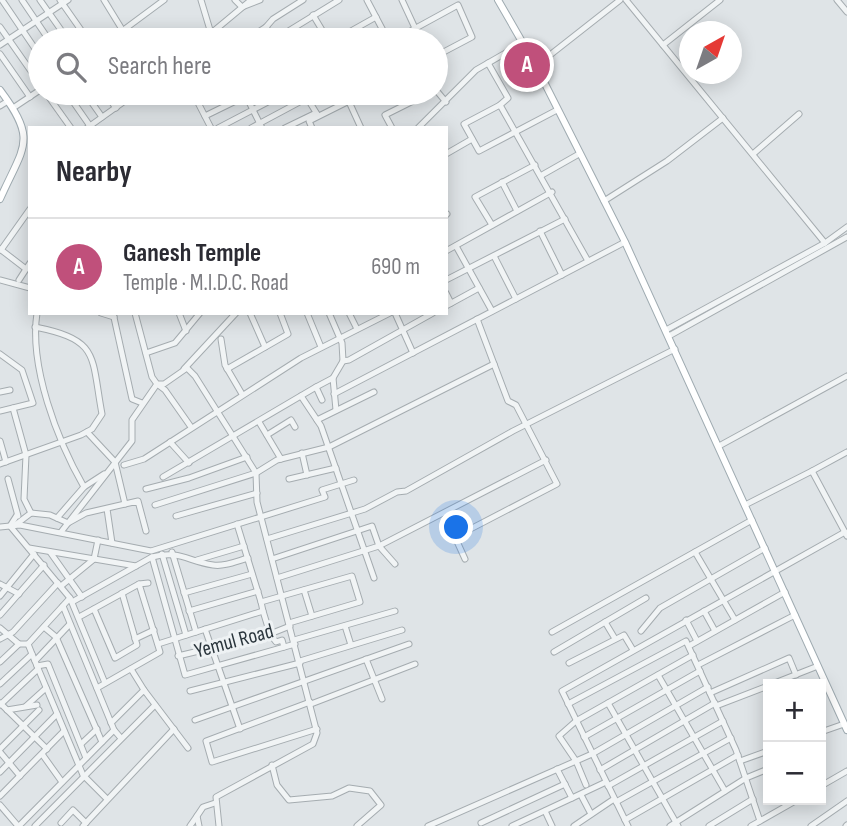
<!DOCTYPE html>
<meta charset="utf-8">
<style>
:root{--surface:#fff;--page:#f7f7f7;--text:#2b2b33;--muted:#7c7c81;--line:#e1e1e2;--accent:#c0507b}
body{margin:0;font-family:"Sofia Sans Condensed",sans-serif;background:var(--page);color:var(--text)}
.controls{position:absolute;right:21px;bottom:21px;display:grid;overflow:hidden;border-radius:0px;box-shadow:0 4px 18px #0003}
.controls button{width:63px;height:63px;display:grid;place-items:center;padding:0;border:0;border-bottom:2px solid var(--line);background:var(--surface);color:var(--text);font:35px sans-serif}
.compass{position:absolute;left:679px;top:21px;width:63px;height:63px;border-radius:50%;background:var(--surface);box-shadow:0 4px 18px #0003;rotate:40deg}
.you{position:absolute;left:457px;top:528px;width:24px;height:24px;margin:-18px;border:5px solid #fff;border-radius:50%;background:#1a73e8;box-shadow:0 0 0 10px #1a73e833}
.badge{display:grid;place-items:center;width:46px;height:46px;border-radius:50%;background:var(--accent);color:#fff;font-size:23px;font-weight:700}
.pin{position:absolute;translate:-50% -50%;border:4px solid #fff;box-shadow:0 2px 7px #0006}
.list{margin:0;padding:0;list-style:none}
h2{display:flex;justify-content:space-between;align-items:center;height:91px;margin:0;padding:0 28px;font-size:30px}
h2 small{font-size:23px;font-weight:400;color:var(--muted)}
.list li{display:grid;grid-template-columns:46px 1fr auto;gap:21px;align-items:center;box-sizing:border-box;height:98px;padding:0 28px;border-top:2px solid var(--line)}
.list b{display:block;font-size:26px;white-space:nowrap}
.list p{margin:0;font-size:23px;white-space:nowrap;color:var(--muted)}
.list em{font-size:23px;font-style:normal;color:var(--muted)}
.icon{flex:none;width:38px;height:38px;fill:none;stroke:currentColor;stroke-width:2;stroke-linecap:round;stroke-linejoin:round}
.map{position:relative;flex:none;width:847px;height:826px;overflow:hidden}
.search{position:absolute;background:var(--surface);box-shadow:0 4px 18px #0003;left:28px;top:28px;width:420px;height:77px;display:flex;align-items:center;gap:18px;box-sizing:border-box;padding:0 24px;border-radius:38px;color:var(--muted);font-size:26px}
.panel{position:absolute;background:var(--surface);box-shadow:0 4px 18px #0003;left:28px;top:126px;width:420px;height:189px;border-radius:0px}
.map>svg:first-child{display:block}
</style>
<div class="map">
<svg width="847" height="826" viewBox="0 0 847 826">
<rect width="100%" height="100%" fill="#dfe4e7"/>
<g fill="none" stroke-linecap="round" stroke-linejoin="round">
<defs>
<g id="minor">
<polyline points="2,0 40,56"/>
<polyline points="22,0 49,40"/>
<polyline points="40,0 68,40"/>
<polyline points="60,0 88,40"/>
<polyline points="104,0 123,31"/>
<polyline points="201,0 213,40"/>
<polyline points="235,0 242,7 260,0"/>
<polyline points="367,0 388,40"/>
<polyline points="402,0 415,28"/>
<polyline points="626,0 825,243"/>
<polyline points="837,0 847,12"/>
<polyline points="313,15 328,40"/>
<polyline points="0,27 40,84"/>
<polyline points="266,27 273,19 303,0"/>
<polyline points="110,40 164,0"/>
<polyline points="203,40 251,0"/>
<polyline points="246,40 266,27 274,40"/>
<polyline points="274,40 339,0"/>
<polyline points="335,40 376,17"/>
<polyline points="394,40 458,5 472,37 436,56"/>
<polyline points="0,45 68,0"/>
<polyline points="663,45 720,0"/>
<polyline points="0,54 30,97"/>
<polyline points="488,63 508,98 500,105 588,261"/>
<polyline points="536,66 620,0"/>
<polyline points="436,90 446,102"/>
<polyline points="46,93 71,128"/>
<polyline points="67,93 90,126"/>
<polyline points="85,93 102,117"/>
<polyline points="105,93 116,108"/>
<polyline points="193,93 211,128"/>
<polyline points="304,93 317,114"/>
<polyline points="345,93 361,128"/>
<polyline points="246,96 262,128"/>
<polyline points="199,103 213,93"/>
<polyline points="500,105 464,124 479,151 557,110"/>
<polyline points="0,106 8,101"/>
<polyline points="13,108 40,90"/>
<polyline points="205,116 252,93"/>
<polyline points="87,128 136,93"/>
<polyline points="218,128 285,93"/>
<polyline points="251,128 307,98"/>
<polyline points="285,128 316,113"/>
<polyline points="312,128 309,121 365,93"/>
<polyline points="392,128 385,115 429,93"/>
<polyline points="418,128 476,70 523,43"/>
<polyline points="446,154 472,139"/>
<polyline points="753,154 799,114"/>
<polyline points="542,175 579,154"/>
<polyline points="502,182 517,211"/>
<polyline points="604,201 667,161 723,118"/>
<polyline points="446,215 447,214"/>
<polyline points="492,225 475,197 535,165"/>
<polyline points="540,231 562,275"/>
<polyline points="456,246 492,311"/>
<polyline points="0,249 26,269"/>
<polyline points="1,250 30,209"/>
<polyline points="446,251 552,192"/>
<polyline points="494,256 516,299"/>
<polyline points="0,280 30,288"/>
<polyline points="19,280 30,263"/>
<polyline points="446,280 565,219"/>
<polyline points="446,293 451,303"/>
<polyline points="446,306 479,288"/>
<path d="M37,313c-8,53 20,127 47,174"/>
<polyline points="101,313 114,317"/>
<polyline points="113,313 132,399 142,403"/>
<polyline points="135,313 152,377 157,384 164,384 187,368 195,376 256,473 257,502 317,733 313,744 216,797 219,826"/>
<polyline points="179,313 186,331"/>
<polyline points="250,313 265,347"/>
<polyline points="307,313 321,347"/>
<polyline points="329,313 342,343 343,361 333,378 336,410"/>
<polyline points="349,313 357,329"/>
<polyline points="395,313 413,353"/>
<polyline points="666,330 825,243 847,227"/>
<polyline points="669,336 847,237"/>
<polyline points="221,339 225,365 242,394"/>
<polyline points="146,353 175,343 200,313"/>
<polyline points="0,354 22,370 33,403 0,411"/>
<polyline points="343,361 349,360 433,313"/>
<polyline points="184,369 236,313"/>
<polyline points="227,369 288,334 280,313"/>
<polyline points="316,387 333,378"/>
<polyline points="0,392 10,390"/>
<polyline points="334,394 625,242"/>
<polyline points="301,396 321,426 374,578"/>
<polyline points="13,408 26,455 24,499 31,513"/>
<polyline points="317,420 374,392"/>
<polyline points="259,422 281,459"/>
<polyline points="87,432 115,462 125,504"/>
<polyline points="267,435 291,420 295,427"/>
<polyline points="0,441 6,462"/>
<polyline points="170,442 189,463"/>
<polyline points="719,446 847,376"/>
<polyline points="302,453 307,475"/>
<path d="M0,464l81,-29 11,-6 10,-15c-11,-59 -2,-74 -67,-87"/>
<polyline points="124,465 144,459 301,358 390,313"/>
<polyline points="812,471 847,452"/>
<polyline points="163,477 316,387 322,400"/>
<polyline points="8,479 18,516"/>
<polyline points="289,479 336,468"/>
<polyline points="146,489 189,478 247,457"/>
<polyline points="155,505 256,473 277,460 329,447 494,364"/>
<polyline points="745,505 812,471 847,536"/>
<polyline points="107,509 112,543"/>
<polyline points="17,515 10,526 70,598 105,683"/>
<polyline points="176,516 257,493"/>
<polyline points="57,518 84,487 104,474"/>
<polyline points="237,524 261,602"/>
<polyline points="14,526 31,513 50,515 68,523 86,513 138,501 146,531"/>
<polyline points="0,527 20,525 151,551 325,497 322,490 354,480"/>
<polyline points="61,532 132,441 132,420 157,384 165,390 191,427"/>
<polyline points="267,539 365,509 397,492 406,491 513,431 675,349"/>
<polyline points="29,548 136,566"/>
<polyline points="50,552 82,597"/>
<polyline points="172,552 196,632"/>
<polyline points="695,552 735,620"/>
<polyline points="162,554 186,635"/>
<polyline points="152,557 185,675 295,644"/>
<polyline points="272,559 372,526 379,546 395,564"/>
<polyline points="465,559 455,537 557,484 516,405 508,401 477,319"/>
<polyline points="197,560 244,546"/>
<polyline points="277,578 379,546 546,460"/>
<polyline points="0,584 19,594"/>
<polyline points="61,586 94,559 98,540"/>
<polyline points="304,590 312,616"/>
<polyline points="184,593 252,574"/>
<polyline points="0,596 34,554"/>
<path d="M72,602l80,-45c28,-7 35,4 61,8 11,2 24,-4 35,-7"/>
<polyline points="63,606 114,730 120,737"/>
<polyline points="94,609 115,658 137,645 122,593"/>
<polyline points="189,611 258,591"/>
<polyline points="263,611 270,634 276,642 282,640 284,647"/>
<polyline points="704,611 715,631"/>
<polyline points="0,615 44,565"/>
<polyline points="79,617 139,584 148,583"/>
<polyline points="686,620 697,641"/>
<polyline points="605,622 614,637"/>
<polyline points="345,626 351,645"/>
<polyline points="44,627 56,637 102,742"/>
<polyline points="0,628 19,644 28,644"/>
<polyline points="205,629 240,729"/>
<polyline points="641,631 660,608 765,548"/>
<polyline points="552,632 752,520"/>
<polyline points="0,639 13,632 58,583"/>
<polyline points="135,639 154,630"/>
<polyline points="294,640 395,611"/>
<polyline points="158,644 263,611 261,602 352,576 360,602 289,623"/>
<polyline points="689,646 785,592"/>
<polyline points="554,652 646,598"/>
<polyline points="32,654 83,775 107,799"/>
<polyline points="178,656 270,634 290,626"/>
<polyline points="366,659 382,699"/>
<polyline points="35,661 70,624"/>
<polyline points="300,661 402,630"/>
<polyline points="0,662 19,644"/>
<polyline points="569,663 624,635 633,650"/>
<polyline points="698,665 795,615"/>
<polyline points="37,666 48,664 86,758"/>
<polyline points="131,669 144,690"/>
<polyline points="658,675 725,791"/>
<polyline points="0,684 32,654 28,644 70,598"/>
<polyline points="772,684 818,666"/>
<polyline points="97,688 160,652 139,584"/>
<polyline points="190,691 300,663"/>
<polyline points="710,693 789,658 796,675"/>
<polyline points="310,702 206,741 212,762 317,729"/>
<polyline points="0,703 47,749"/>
<polyline points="608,703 678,826"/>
<polyline points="311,704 415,664"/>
<polyline points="568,704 686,641 736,750 760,821 797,800"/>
<polyline points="0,705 38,669"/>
<polyline points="26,706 46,688"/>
<polyline points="716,706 768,686"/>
<polyline points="7,710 37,705"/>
<polyline points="195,720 409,644"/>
<polyline points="111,723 144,690 188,748"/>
<polyline points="821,732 844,724"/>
<polyline points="584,737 700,671"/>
<polyline points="81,744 97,729"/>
<polyline points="0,749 39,710"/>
<polyline points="0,752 20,776"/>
<polyline points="42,754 62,782"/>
<polyline points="740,761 768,751"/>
<polyline points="272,765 277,785 289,800 332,796 349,788 370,791 381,805 357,826"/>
<polyline points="557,769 572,798 606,782"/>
<polyline points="600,770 715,703"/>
<polyline points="0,772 57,714"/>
<polyline points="586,785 576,761 559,736 576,721 693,655"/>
<polyline points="608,786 723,721"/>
<polyline points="821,786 847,771"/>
<polyline points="581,795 591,814"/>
<polyline points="0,796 64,731"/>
<polyline points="616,802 731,738"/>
<polyline points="0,805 18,826"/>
<polyline points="545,811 552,826"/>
<polyline points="625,820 738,755"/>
<polyline points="61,823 73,810 86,823"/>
<polyline points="481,823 565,784"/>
<polyline points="19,826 114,730"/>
<polyline points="35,826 155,705"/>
<polyline points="83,826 174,729"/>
<polyline points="190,826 197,816"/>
<polyline points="199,826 197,816 203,807 215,803"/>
<polyline points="428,826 592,754 708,687"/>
<polyline points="512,826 572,798"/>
<polyline points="574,826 614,799"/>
<polyline points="628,826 562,691 845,532"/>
<polyline points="670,826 746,778 768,769"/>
<polyline points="709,826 753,799"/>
<polyline points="751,826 760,821"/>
<polyline points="811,826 847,801"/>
<polyline points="846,826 847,825"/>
</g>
<g id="major">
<polyline points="498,0 536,66 625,242 847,730"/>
<path d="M0,90c38,51 24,55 0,109"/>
</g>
</defs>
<!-- minor casing -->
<use href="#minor" stroke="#a5acb0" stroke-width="7"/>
<!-- major casing -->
<use href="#major" stroke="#9fabb1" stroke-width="8"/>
<!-- minor -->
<use href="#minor" stroke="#f1f4f5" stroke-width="5"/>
<!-- major -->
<use href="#major" stroke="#fff" stroke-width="6"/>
</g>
<g text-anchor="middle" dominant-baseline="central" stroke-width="6" stroke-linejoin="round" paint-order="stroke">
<!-- street labels -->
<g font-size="21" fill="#2a353c" stroke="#eef2f4">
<text transform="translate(234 641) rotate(-15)">Yemul Road</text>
</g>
</g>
</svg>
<div class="controls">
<button>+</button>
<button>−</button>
</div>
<svg class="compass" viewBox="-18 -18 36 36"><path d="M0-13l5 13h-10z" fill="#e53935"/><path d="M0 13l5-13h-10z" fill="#7c7c81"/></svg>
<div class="you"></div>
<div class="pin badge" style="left:527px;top:65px">A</div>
<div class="search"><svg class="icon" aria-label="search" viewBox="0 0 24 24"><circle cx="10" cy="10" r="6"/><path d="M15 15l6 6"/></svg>Search here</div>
<section class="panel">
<h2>Nearby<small></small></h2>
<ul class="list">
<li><span class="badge">A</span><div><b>Ganesh Temple</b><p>Temple · M.I.D.C. Road</p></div><em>690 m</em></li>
</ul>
</section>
</div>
